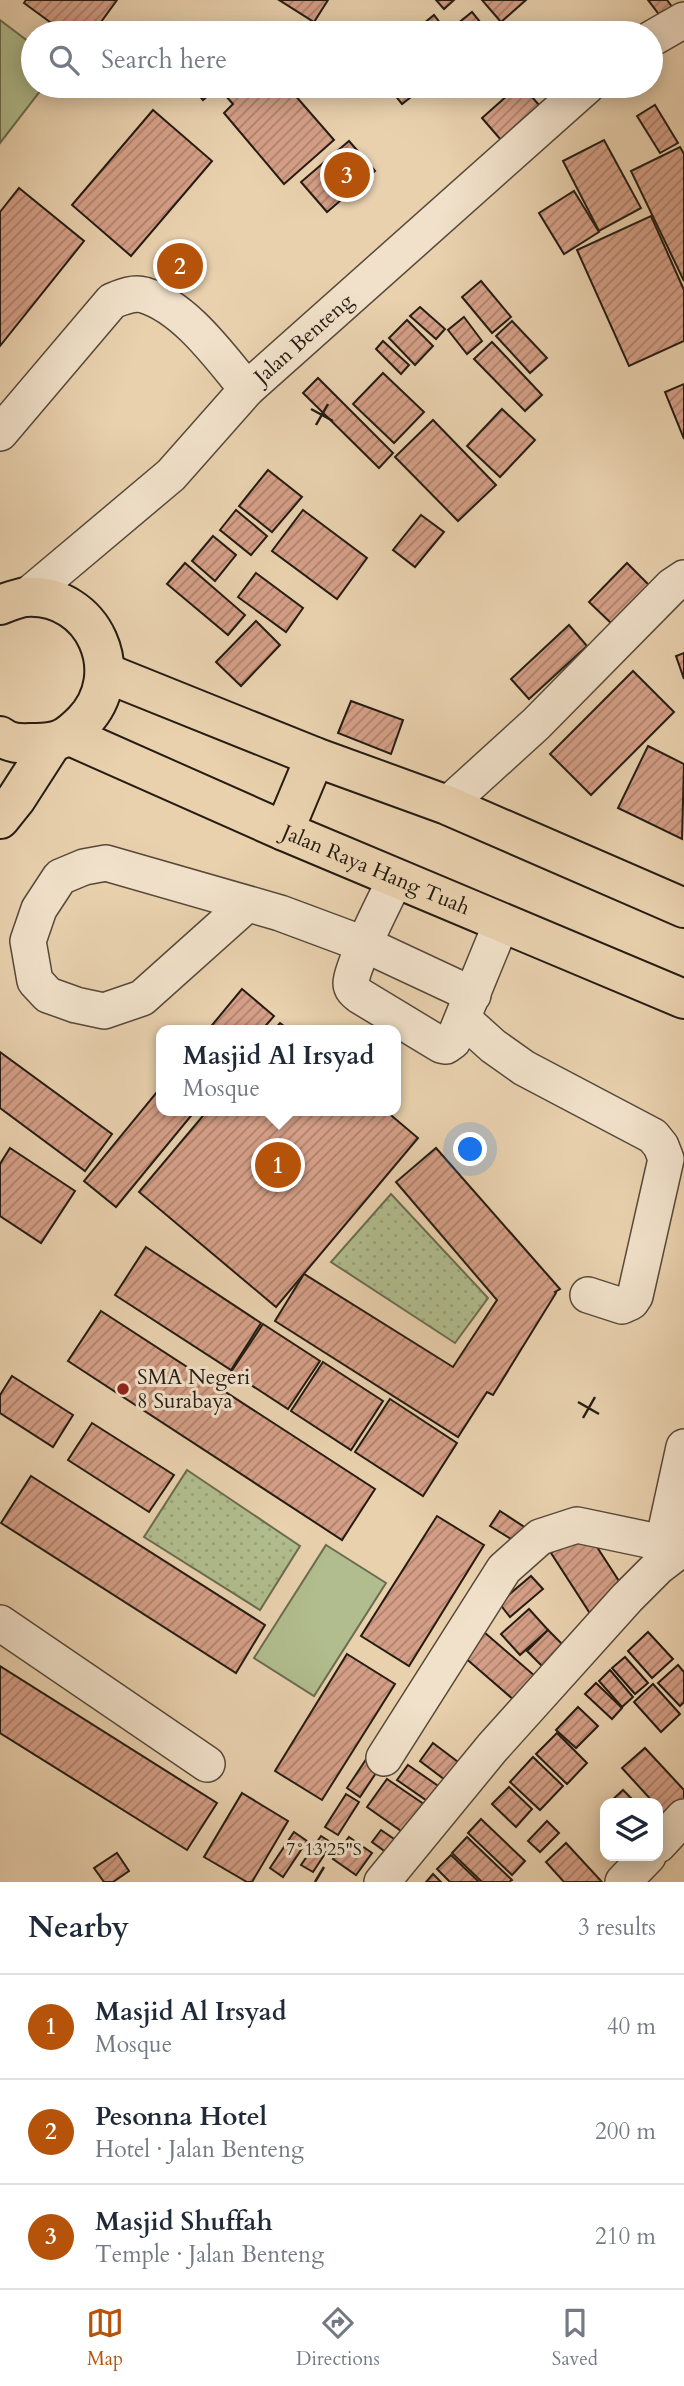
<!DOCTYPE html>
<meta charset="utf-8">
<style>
:root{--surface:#fff;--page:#f6f6f7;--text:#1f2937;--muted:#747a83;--line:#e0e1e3;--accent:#b45309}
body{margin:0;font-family:Cardo,serif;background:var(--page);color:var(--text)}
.controls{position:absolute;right:21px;bottom:21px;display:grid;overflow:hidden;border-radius:14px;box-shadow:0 4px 18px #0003}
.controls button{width:63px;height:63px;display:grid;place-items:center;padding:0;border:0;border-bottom:2px solid var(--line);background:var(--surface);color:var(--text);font:35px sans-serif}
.you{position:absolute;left:471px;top:1150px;width:24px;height:24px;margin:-18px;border:5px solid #fff;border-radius:50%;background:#1a73e8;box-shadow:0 0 0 10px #1a73e833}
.badge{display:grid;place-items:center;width:46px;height:46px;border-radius:50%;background:var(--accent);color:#fff;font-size:23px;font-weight:700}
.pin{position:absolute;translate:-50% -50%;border:4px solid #fff;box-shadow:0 2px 7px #0006}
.popup{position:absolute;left:156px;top:1025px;width:245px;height:91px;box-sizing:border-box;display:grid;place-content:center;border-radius:14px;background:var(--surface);filter:drop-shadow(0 2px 5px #0005);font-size:23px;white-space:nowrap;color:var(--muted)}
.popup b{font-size:26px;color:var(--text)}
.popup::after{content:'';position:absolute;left:50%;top:100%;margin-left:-14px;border:14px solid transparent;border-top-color:var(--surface)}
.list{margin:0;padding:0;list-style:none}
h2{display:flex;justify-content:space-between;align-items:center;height:91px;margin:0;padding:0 28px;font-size:30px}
h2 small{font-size:23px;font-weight:400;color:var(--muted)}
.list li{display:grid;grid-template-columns:46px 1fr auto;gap:21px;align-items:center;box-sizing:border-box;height:105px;padding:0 28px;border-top:2px solid var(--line)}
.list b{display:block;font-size:26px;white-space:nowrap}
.list p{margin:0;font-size:23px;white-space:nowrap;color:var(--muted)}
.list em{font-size:23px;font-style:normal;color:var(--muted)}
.icon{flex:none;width:38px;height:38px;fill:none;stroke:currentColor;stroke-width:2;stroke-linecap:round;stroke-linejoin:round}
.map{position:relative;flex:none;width:684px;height:1882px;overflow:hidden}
.search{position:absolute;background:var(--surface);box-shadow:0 4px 18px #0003;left:21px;right:21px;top:21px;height:77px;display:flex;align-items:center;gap:18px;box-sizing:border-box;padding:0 24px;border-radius:38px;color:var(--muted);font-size:26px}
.sheet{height:406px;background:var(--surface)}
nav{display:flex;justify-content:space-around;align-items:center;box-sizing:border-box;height:98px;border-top:2px solid var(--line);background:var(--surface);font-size:19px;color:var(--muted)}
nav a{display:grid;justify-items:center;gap:4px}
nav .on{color:var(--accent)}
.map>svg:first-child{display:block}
</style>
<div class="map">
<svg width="684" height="1882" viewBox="0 0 684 1882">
<defs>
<pattern id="grass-dots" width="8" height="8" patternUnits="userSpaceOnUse" patternTransform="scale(1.75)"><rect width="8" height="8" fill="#b1bd8e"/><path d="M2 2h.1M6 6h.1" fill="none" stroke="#98a27a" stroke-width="1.8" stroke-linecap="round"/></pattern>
<pattern id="building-hatch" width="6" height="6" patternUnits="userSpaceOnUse" patternTransform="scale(1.75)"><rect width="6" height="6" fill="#d59f87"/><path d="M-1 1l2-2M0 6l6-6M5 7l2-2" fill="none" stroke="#ad816d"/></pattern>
</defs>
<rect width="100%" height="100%" fill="#e9d1ae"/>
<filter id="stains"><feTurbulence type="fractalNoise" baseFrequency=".00286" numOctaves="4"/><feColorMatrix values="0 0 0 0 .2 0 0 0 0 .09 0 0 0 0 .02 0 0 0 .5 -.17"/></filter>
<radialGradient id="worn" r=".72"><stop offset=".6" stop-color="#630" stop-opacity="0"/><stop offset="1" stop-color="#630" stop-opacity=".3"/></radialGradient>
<!-- grass -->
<g fill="url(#grass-dots)" stroke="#6b6c50" stroke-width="2">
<polygon points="391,1194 488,1298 455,1343 331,1262"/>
<polygon points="187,1470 300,1546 260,1610 144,1537"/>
</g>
<!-- park -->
<g fill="#b1bd8e" stroke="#6b6c50" stroke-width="2">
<polygon points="0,20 33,45 33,86 44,86 0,143"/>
<polygon points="326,1545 386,1583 314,1696 254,1658"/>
</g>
<!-- building -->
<g fill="url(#building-hatch)" stroke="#251c13" stroke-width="2">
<polygon points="26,0 117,0 93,33 65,33 24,3"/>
<polygon points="279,0 328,0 314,22"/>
<polygon points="436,0 454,0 444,9"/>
<polygon points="482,0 526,0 501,22"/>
<polygon points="648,0 667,0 673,8 661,17"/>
<polygon points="472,12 489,33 412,33 434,15 447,32"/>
<polygon points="191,86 287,86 334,140 284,184 224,113 233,104 218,87 203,100"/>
<polygon points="388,86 425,86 402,104"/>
<polygon points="518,86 522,86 540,106 501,140 482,118"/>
<polygon points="655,105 678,143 660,153 637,116"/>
<polygon points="153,110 212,161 131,256 72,205"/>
<polygon points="604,140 641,208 599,231 563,161"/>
<polygon points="349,141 375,171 327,212 301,182"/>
<polygon points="680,147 684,154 684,281 631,171"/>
<polygon points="19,188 84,241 0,346 0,212"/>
<polygon points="574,191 599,232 564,254 539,213"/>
<polygon points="651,216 684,290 684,341 629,366 577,250"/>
<polygon points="481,281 511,317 492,333 462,297"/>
<polygon points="420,307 445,329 436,339 410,316"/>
<polygon points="464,317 482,341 467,354 448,330"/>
<polygon points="407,320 433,346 415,365 389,338"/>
<polygon points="512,321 547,358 530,373 496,336"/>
<polygon points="383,341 409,365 401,374 376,349"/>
<polygon points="492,342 542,395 525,411 474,359"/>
<polygon points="383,373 424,412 394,443 353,404"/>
<polygon points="318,378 393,453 379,468 303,393"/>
<polygon points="684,384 684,439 665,392"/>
<polygon points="502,409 535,440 500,477 467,446"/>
<polygon points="433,420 496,485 458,521 395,457"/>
<polygon points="268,470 302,497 272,532 239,506"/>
<polygon points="236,510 267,536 251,555 220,530"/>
<polygon points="303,510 367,558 337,599 272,551"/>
<polygon points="421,515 444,532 415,567 393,550"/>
<polygon points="213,536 236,555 215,581 192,561"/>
<polygon points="185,563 245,615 228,635 167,584"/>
<polygon points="627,563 650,586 612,624 589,602"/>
<polygon points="256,573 303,608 286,632 238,597"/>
<polygon points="256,621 280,645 241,686 216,662"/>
<polygon points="569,625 587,646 529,699 511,679"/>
<polygon points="684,653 684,679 676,656"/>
<polygon points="633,671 674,712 591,795 550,754"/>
<polygon points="351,701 403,720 391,754 338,733"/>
<polygon points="648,746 684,764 682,839 618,808"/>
<polygon points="242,989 274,1016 262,1030 208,1030"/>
<polygon points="280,1023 289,1030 274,1030"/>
<polygon points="0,1052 112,1134 85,1171 0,1108"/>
<polygon points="161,1087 161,1111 195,1111 116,1207 84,1181"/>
<polygon points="207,1111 386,1111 418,1138 276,1307 139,1192"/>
<polygon points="10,1148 75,1191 41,1243 0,1216 0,1164"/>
<polygon points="436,1148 560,1289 555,1292 556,1293 493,1395 487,1392 458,1437 275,1321 304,1274 453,1367 497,1300 396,1182"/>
<polygon points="146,1247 261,1323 231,1370 115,1295"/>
<polygon points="101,1311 375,1489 342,1540 68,1361"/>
<polygon points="263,1324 320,1361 288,1409 231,1372"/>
<polygon points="323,1362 383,1401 351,1450 291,1411"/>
<polygon points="12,1376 73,1415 53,1447 0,1413 0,1395"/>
<polygon points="390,1399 457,1443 423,1496 355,1452"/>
<polygon points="92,1423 174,1475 149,1512 68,1460"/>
<polygon points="31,1476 265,1625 236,1673 1,1523"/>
<polygon points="500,1511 529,1530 519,1544 490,1526"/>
<polygon points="437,1516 484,1545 409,1666 361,1636"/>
<polygon points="586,1530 628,1595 593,1618 551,1553"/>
<polygon points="531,1576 543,1589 510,1617 499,1603"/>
<polygon points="529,1609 548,1630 520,1655 501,1634"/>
<polygon points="477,1626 543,1683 522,1707 456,1650"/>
<polygon points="548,1630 574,1656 553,1677 527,1651"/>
<polygon points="648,1632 673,1659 652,1678 628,1651"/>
<polygon points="347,1654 395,1684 322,1800 275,1771"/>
<polygon points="625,1657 648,1683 635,1694 612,1668"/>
<polygon points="678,1665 684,1672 684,1702 680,1706 658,1683"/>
<polygon points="0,1666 217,1803 187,1850 0,1733"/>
<polygon points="610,1670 633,1697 622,1707 599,1681"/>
<polygon points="596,1683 622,1708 612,1719 585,1694"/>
<polygon points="653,1684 680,1714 661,1732 634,1702"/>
<polygon points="578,1707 598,1726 576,1748 556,1730"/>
<polygon points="557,1733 587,1763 567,1784 536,1754"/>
<polygon points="433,1743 470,1771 457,1789 420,1761"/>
<polygon points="645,1748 684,1790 684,1811 672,1822 658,1807 658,1803 654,1803 622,1768"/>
<polygon points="533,1757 563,1786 540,1810 510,1782"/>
<polygon points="367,1758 380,1767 360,1797 347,1788"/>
<polygon points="408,1765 447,1792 436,1807 397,1780"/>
<polygon points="387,1779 434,1811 414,1840 367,1807"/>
<polygon points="509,1787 532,1809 516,1827 492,1804"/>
<polygon points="623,1790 636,1803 609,1803"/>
<polygon points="242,1793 288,1821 252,1882 247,1882 204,1857"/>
<polygon points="346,1794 359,1802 338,1835 325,1827"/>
<polygon points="481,1819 525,1861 512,1875 468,1833"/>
<polygon points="547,1821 559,1833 540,1852 528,1841"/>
<polygon points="381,1830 403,1845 394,1858 372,1842"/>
<polygon points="294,1832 307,1841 283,1877 270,1868"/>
<polygon points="321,1836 332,1843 313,1872 301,1865"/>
<polygon points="349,1837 372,1853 356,1875 333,1859"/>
<polygon points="467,1837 512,1880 509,1882 482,1882 452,1853"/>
<polygon points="566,1843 602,1882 564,1882 546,1862"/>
<polygon points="117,1853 129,1871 113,1882 104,1882 94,1868"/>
<polygon points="451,1855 479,1882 450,1882 437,1869"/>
<polygon points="433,1874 441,1882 426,1882"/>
</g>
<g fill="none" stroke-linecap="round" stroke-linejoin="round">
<defs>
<g id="minor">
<polyline points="651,39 684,20"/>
<path d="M0,433l112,-132c10,-4 21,-9 32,-6 42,13 76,62 103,94"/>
<path id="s1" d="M26,597l145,-122 76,-86 340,-303"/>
<polyline points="447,805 536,724 672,586 684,578"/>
<path d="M396,878c-9,18 -46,91 -45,105 0,6 4,9 9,13l81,49 5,1 7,-5 48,-117"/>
<polyline points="247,904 142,998 104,1011 76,1005 48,995 35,981 28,941 39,909 60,877 84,867 106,863 280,913 366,945 473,995"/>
<polyline points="463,1019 493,1046 524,1068 653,1136 661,1146 666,1159 635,1296 631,1302 622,1306 588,1295"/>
<polyline points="663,1543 684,1447"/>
<polyline points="0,1623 207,1764"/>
<polyline points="384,1758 504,1569 540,1537 577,1525 682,1547"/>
<polyline points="658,1845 684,1817"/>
<polyline points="382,1882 492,1748 627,1598 658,1567 684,1547"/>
<polyline points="623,1882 648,1856"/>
</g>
<g id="highway">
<path d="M0,605c8,-3 18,-7 26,-8 68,-4 104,77 57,125 -16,16 -24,21 -47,21 -14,0 -24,2 -36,-7"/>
<polyline points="106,673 315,757 447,805 684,908"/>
<path id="s2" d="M70,736l214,95 400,168"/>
<polyline points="0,819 16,799 52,743"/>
<polyline points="284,831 315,757"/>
</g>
</defs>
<!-- minor casing -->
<use href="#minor" stroke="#56493a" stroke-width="38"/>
<!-- highway casing -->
<use href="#highway" stroke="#251c13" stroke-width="42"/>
<!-- minor -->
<use href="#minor" stroke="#f1e1ca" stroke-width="35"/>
<!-- highway -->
<use href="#highway" stroke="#e9d1ae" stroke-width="38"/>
</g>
<!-- ticks -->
<path fill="none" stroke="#251c13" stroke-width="2.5" d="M311,409l22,12M316,425l12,-21M578,1402l21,12M583,1418l12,-21M315,1882l9,-15"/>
<!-- markers -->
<circle fill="#8f2418" stroke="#f1e1ca" stroke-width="2.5" cx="123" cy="1389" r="7"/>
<g text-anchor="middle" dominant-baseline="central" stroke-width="6" stroke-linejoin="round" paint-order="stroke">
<!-- street labels -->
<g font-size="21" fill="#251c13" stroke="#f1e1ca">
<text stroke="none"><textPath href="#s1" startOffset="380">Jalan Benteng</textPath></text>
<text stroke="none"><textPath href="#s2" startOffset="334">Jalan Raya Hang Tuah</textPath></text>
</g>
<!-- poi labels -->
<g font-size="21" fill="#251c13" stroke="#f1e1ca" text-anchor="start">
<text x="137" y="1377">SMA Negeri<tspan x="137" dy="24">8 Surabaya</tspan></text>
</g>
</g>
<g font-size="18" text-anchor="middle" fill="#251c13" stroke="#f1e1ca" stroke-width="6" stroke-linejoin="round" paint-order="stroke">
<text x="324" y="1855">7°13'25"S</text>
</g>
<rect width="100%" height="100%" filter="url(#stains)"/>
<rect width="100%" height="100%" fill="url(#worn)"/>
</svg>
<div class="controls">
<button><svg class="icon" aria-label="layers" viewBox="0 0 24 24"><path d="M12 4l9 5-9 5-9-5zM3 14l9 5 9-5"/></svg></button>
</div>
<div class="you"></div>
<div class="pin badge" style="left:278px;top:1165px">1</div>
<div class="popup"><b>Masjid Al Irsyad</b>Mosque</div>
<div class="pin badge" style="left:180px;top:266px">2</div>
<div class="pin badge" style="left:347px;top:175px">3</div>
<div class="search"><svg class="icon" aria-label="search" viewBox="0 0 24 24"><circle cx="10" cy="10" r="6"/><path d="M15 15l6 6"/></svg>Search here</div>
</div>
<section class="sheet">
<h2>Nearby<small>3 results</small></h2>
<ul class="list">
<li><span class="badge">1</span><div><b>Masjid Al Irsyad</b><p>Mosque</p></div><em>40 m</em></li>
<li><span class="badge">2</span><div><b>Pesonna Hotel</b><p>Hotel · Jalan Benteng</p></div><em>200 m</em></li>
<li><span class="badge">3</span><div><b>Masjid Shuffah</b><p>Temple · Jalan Benteng</p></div><em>210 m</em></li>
</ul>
</section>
<nav>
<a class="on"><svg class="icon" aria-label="map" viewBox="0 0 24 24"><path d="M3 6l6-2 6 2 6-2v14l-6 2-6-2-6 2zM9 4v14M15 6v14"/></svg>Map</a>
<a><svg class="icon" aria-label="directions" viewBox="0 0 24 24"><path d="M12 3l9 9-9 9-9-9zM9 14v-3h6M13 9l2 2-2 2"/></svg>Directions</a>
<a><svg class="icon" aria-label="saved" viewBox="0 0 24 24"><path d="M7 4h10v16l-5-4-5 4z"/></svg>Saved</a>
</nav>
